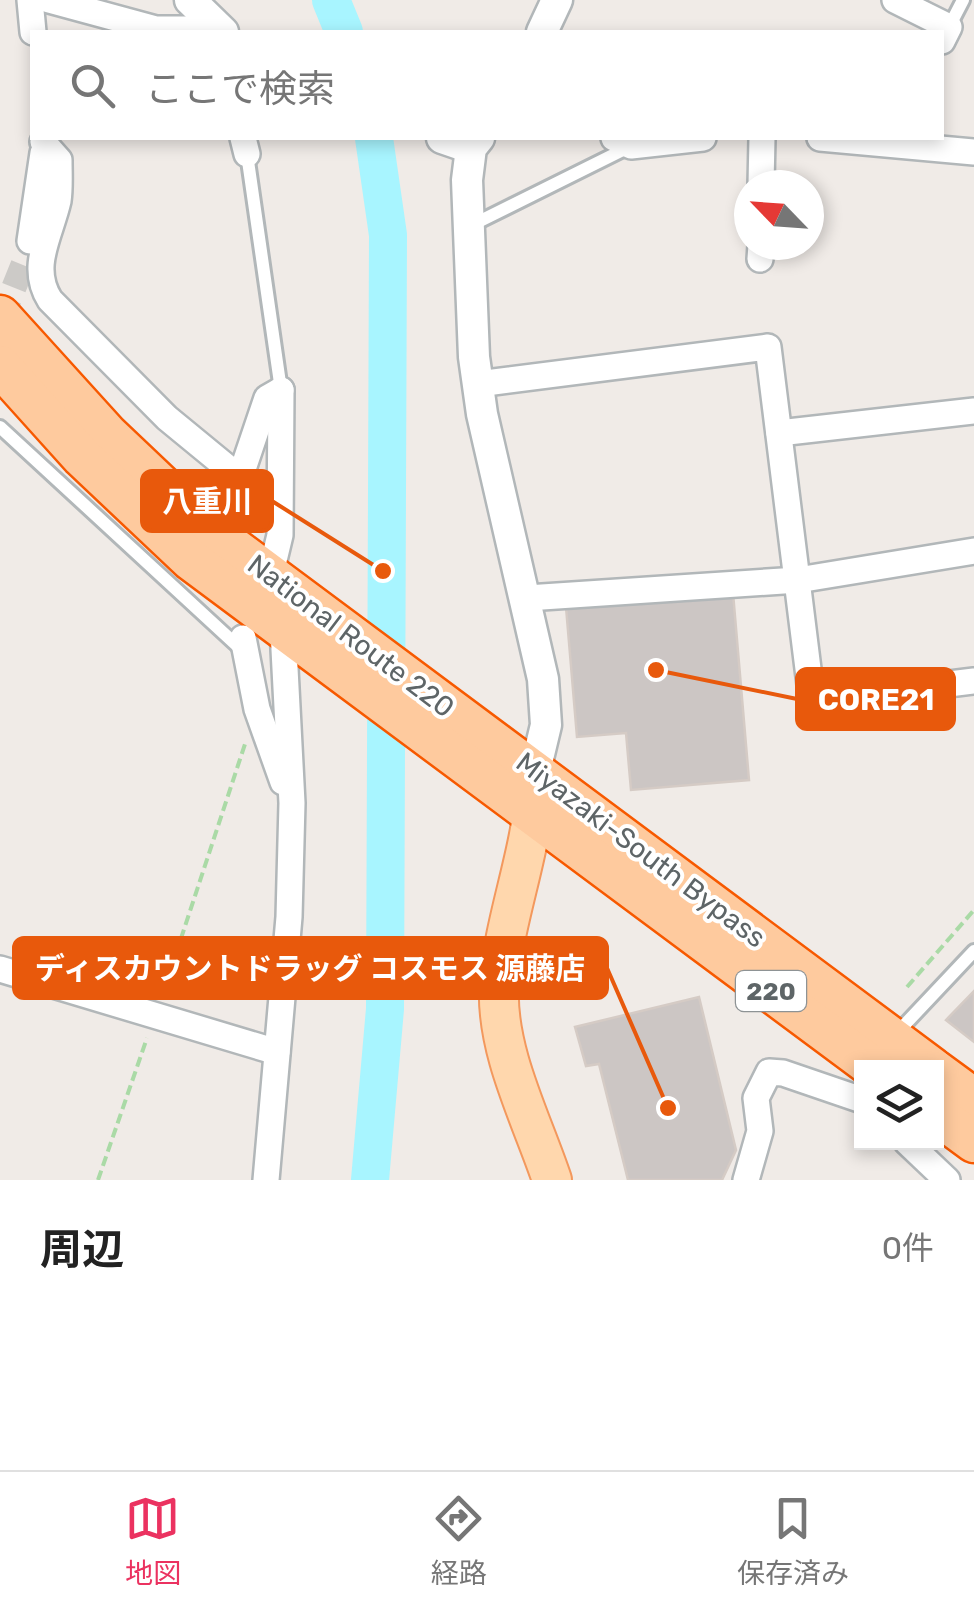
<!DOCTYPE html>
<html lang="ja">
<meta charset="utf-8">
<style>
:root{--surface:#fff;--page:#f6f6f6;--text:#222;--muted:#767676;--line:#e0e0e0;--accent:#eb3260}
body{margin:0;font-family:Rubik,"Noto Sans JP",sans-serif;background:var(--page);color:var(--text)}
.controls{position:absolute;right:30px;bottom:30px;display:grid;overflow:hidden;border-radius:0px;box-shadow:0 5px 15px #0003}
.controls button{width:90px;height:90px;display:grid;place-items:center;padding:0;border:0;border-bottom:2px solid var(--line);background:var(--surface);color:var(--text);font:50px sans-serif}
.compass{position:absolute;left:734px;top:170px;width:90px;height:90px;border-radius:50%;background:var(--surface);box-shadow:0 5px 15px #0003;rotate:295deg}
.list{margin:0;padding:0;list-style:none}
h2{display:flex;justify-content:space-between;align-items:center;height:130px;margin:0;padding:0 40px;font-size:42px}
h2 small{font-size:32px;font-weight:400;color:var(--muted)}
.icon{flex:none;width:55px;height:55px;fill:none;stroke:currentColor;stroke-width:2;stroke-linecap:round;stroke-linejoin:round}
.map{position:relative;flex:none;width:974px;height:1180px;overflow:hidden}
.search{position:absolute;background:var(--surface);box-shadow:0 5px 15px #0003;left:30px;right:30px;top:30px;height:110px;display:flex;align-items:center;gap:25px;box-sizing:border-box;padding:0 35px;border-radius:0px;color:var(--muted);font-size:38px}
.sheet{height:290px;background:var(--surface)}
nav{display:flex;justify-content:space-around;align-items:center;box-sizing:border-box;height:140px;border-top:2px solid var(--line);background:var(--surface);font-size:28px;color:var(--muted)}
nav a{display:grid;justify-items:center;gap:5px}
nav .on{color:var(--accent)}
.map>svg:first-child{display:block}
</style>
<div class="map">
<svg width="974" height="1180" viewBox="0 0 974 1180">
<rect width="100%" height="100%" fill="#f0ebe7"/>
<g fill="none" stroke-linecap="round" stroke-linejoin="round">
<!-- river -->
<g stroke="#a8f5ff" stroke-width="38">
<polyline points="331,0 344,32"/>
<polyline points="370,1180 385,1009 388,235 374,138"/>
</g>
</g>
<!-- building -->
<g fill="#ccc6c4" stroke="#d5cbc5" stroke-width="2.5">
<polygon points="733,593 749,780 631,790 626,733 577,737 566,607"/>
<polygon points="974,991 974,1042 946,1020"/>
<polygon points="699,997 736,1150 722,1180 628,1180 599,1064 586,1066 575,1027"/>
</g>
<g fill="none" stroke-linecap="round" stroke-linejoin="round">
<!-- minor-tunnel -->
<g stroke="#cccac7" stroke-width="25" stroke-dasharray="25 12" stroke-linecap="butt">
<polyline points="0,322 23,265"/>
<polyline points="234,492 238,558"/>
</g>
<defs>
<g id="service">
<polyline points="949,27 963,0"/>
<polyline points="247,154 281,390"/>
<polyline points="472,225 629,147"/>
<polyline points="0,427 243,651"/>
<polyline points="894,1036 974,951"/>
</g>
<g id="minor">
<polyline points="30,0 33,32"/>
<polyline points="49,0 156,29 197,29 206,19"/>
<polyline points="895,0 949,27 942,41"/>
<polyline points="243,138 247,154"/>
<polyline points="614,138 631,146 703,138"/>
<polyline points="820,138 974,152"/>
<path d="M43,142l16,18c0,14 1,28 -1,41 -8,35 -29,66 -8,99l117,118 73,60 27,-80 14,-8"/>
<polyline points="761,185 762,138"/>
<polyline points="30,241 43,153"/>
<polyline points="760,259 761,245"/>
<polyline points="478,384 768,347 812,701 974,681"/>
<polyline points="779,433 974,411"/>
<polyline points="270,577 280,535 281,390"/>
<polyline points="527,598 798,580 974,551"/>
<polyline points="243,638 257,709 283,782"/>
<polyline points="0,969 277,1052"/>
<polyline points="907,1142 947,1180"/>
<polyline points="266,1180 289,917 292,803 283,630"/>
<polyline points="746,1180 760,1131 756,1098 769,1072 783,1073 862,1100"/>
</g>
<g id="tertiary">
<polyline points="190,0 223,32"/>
<polyline points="542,32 557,0"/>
<polyline points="442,138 471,148"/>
<polyline points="479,138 471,148 467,180 474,357 482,414 543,679 546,725 535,771"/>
</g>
<path id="primary" d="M535,789c-4,67 -32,132 -36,198 -3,65 33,133 53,193"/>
<g id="trunk">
<polyline points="0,316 107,434 204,526 932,1068"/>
<polyline points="0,366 82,457 191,560 874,1068"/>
<polyline points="936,1071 974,1099"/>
<polyline points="936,1114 974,1142"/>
</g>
</defs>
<!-- service casing -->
<use href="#service" stroke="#b2b7b9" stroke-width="18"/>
<!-- minor casing -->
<use href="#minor" stroke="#b2b7b9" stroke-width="30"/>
<!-- tertiary casing -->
<use href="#tertiary" stroke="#b2b7b9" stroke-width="35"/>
<!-- primary casing -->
<use href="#primary" stroke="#f3985d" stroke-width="42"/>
<!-- trunk casing -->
<use href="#trunk" stroke="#f75900" stroke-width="45"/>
<!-- path -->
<g stroke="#aadaa6" stroke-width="4" stroke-dasharray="10 5" stroke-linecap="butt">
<polyline points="907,987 974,910"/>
<polyline points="162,996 245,744"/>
<polyline points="98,1180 147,1038"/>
</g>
<!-- service -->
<use href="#service" stroke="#fff" stroke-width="12"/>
<!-- minor -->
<use href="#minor" stroke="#fff" stroke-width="25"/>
<!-- tertiary -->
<use href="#tertiary" stroke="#fff" stroke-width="30"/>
<!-- primary -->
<use href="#primary" stroke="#ffd7ad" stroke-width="38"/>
<!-- trunk -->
<use href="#trunk" stroke="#feca9e" stroke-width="40"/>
</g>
<g text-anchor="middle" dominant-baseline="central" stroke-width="8" stroke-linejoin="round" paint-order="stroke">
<!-- shield labels -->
<rect fill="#fff" stroke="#8e9395" stroke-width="2.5" x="736" y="971" width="70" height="40" rx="8"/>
<g font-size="25" font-weight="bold" fill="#5e6567">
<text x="771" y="991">220</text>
</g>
<!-- street labels -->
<g font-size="28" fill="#5e6567" stroke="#fff">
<text transform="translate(351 636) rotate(37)">National Route 220</text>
<text transform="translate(641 850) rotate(37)">Miyazaki-South Bypass</text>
</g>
</g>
<!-- callouts -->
<path fill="none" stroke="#e8590c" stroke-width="4" d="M383 571L272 501M656 670L797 699M668 1108L607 968"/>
<g fill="#e8590c" stroke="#fff" stroke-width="4">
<circle cx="383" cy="571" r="10"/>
<circle cx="656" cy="670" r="10"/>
<circle cx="668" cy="1108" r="10"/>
</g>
<g fill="#e8590c" stroke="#e8590c" stroke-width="4">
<rect x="142" y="471" width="130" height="60" rx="10"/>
<rect x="797" y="669" width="157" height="60" rx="10"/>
<rect x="14" y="938" width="593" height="60" rx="10"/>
</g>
<g font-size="30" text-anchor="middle" font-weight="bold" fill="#fff">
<text x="207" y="512">八重川</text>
<text x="876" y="710">CORE21</text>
<text x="310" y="979">ディスカウントドラッグ コスモス 源藤店</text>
</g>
</svg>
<div class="controls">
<button><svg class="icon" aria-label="layers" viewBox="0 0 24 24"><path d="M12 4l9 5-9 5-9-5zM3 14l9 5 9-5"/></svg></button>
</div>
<svg class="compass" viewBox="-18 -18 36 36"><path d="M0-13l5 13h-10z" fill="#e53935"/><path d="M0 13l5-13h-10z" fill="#767676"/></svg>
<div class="search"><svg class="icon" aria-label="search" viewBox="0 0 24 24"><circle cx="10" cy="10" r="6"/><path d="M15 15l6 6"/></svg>ここで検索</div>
</div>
<section class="sheet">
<h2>周辺<small>0件</small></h2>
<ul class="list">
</ul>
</section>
<nav>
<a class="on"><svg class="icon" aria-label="map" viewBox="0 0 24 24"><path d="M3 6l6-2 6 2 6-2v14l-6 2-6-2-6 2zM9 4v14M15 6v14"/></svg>地図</a>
<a><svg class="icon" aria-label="directions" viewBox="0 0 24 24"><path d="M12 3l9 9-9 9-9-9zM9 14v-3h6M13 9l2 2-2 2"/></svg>経路</a>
<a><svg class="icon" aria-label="saved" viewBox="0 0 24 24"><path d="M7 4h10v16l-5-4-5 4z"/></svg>保存済み</a>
</nav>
